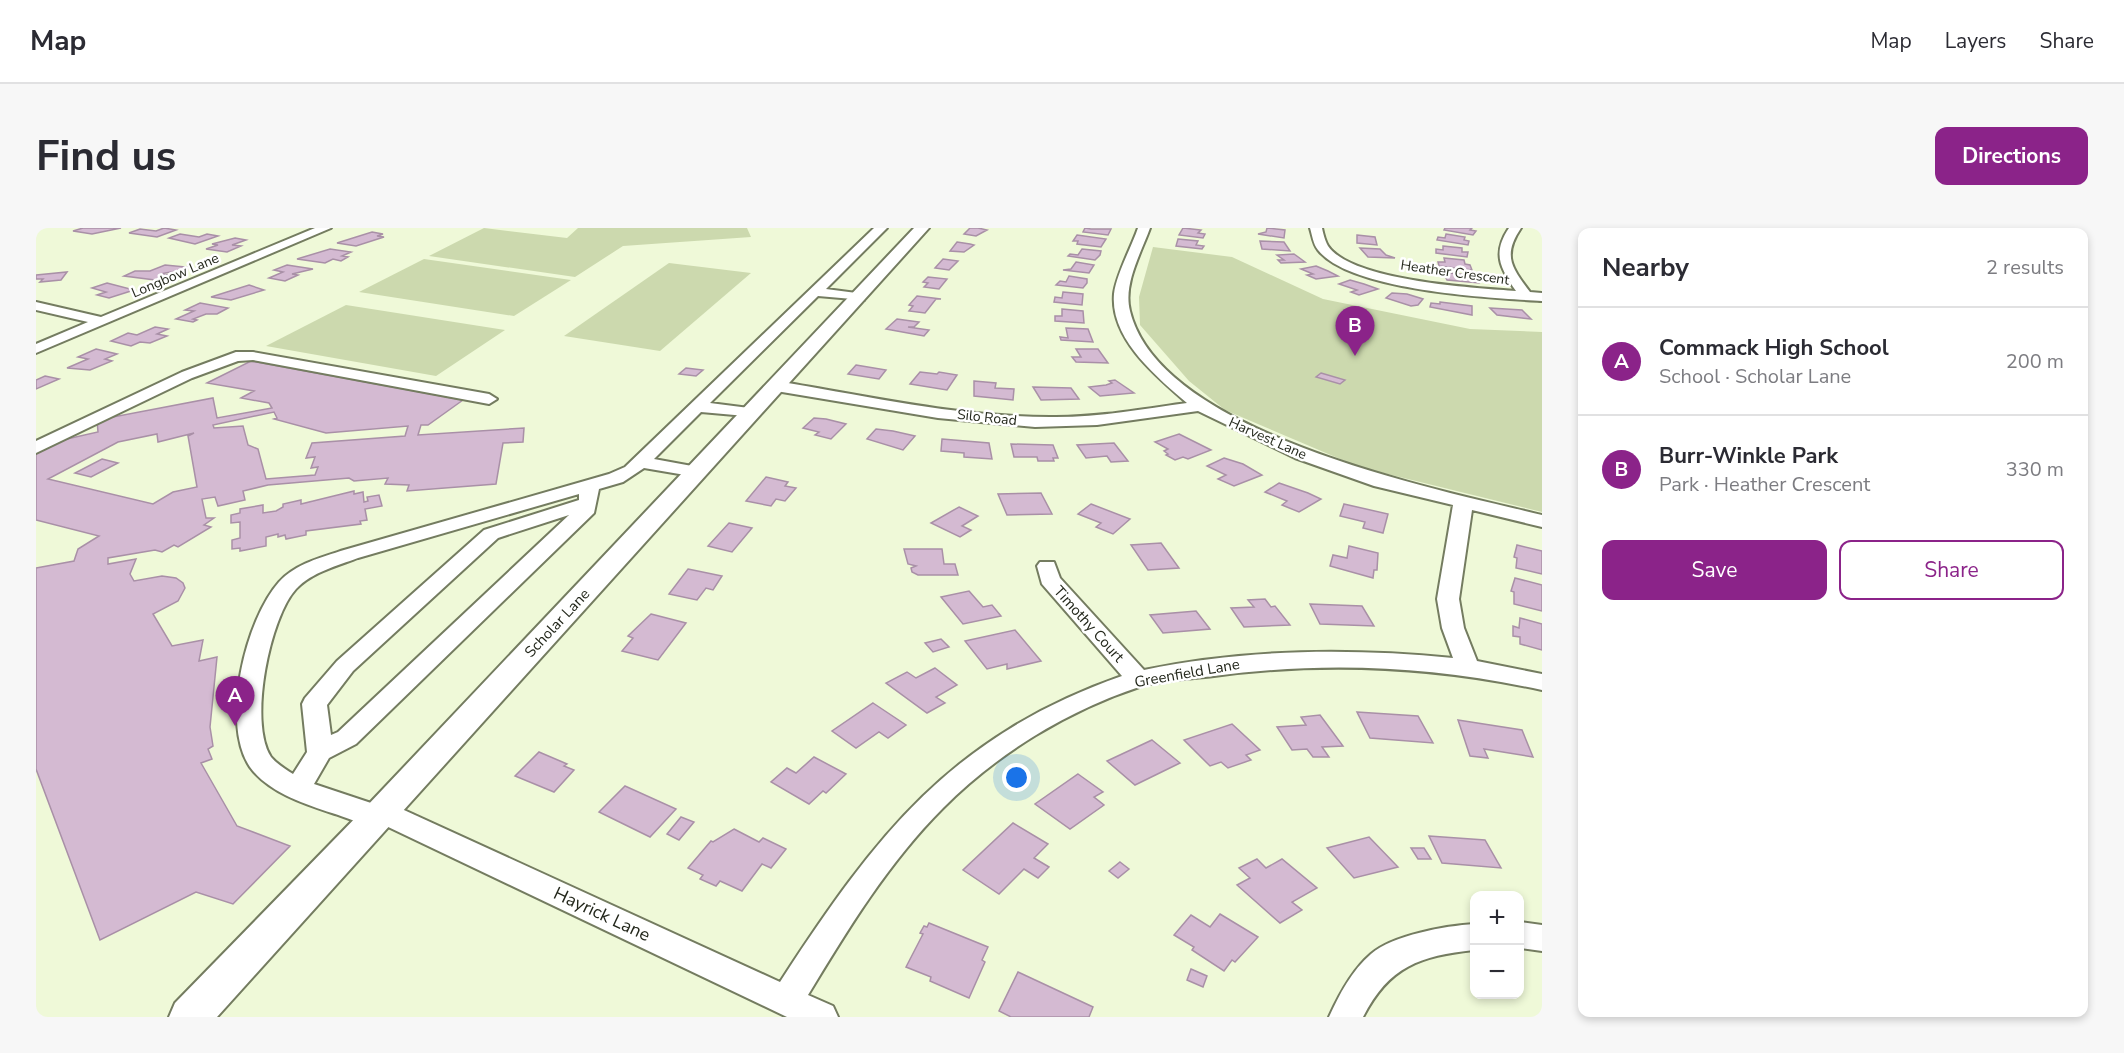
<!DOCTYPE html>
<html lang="en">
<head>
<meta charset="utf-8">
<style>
  :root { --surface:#fff; --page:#f7f7f7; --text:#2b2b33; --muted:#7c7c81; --line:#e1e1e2; --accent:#8b2389 }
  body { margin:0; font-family:"Nunito Sans",sans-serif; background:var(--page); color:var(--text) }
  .controls { position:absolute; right:18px; bottom:18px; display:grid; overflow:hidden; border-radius:12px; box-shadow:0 3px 9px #0003 }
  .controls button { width:54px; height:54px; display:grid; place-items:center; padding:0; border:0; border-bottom:2px solid var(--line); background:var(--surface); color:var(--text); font:30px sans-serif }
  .you { position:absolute; left:981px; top:550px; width:21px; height:21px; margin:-15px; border:4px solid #fff; border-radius:50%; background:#1a73e8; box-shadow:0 0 0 9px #1a73e833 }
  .badge { display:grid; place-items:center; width:39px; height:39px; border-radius:50%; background:var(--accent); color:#fff; font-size:20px; font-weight:700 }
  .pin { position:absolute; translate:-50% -50px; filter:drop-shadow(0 2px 3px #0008) }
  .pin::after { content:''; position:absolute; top:32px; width:21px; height:18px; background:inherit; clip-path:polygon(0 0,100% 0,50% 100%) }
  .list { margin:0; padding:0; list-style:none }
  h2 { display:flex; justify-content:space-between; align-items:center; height:78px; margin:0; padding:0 24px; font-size:26px }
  h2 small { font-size:20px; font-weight:400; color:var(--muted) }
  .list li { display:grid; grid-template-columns:39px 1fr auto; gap:18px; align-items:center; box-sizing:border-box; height:108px; padding:0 24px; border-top:2px solid var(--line) }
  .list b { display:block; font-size:22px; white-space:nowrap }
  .list p { margin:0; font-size:20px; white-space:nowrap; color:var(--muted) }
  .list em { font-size:20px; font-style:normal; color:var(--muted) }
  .actions { display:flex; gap:12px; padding:18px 24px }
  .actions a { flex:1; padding:14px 0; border:2px solid var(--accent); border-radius:12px; text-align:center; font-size:21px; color:var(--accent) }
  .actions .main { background:var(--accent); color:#fff }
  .map { position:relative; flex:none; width:1506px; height:789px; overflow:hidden; border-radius:12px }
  header { display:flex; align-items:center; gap:36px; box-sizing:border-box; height:84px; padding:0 30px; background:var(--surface); border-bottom:2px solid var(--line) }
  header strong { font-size:28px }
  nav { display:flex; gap:33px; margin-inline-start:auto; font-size:21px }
  .intro { display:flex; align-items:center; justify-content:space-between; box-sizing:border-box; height:144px; padding:0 36px }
  h1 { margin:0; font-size:42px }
  .button { padding:15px 27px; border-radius:12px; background:var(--accent); color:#fff; font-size:21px; font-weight:700 }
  main { display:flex; gap:36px; padding:0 36px }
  aside { flex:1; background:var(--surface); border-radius:12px; box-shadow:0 3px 9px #0003 }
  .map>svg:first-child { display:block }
  .green { fill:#ccd9ae }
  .building { fill:#d4bad2; stroke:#a990a7; stroke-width:1.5; fill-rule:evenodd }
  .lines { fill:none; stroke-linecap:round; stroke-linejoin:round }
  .minor-casing { stroke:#747c60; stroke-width:4 }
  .tertiary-casing { stroke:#747c60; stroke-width:4 }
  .minor { fill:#fff; fill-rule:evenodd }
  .tertiary { fill:#fff; fill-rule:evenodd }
  .labels { text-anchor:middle; stroke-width:5; stroke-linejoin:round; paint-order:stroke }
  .far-street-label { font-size:14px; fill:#23271b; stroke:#fff }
  .street-label { font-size:15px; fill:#23271b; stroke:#fff }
  .near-street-label { font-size:18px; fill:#23271b; stroke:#fff }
</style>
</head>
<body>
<header>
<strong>Map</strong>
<nav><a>Map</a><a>Layers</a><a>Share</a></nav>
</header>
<div class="intro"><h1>Find us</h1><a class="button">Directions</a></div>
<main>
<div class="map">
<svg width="1506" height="789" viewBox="0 0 1506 789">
  <rect width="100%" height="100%" fill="#eff9d8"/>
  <g class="green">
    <path d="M448,0L531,10L542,0H711L715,9L587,18L539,49L393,28Z"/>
    <path d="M1117,19L1196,29L1287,71L1434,101L1506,104V284L1323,239L1189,182L1153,153L1104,97L1103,69Z"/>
    <path d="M388,31L535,52L478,88L323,64Z"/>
    <path d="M633,35L715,45L624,123L528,108Z"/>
    <path d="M310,77L469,102L400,148L230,118Z"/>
  </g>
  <g class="building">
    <path d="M47,0H85L56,6L37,3Z"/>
    <path d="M128,0L140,2L121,9L93,5L104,1L120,3Z"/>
    <path d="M934,0H942L951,2L940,8L928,6Z"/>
    <path d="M1049,0L1055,1H1075L1072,7L1047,4Z"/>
    <path d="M1147,0L1165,2L1162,5L1169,6L1167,10L1143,7Z"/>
    <path d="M1231,0L1249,2L1248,10L1222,6L1230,4Z"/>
    <path d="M1409,0H1436L1434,2L1440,3L1437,7L1408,2Z"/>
    <path d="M336,4L347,6L341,8L348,9L320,18L301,15Z"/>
    <path d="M144,6L163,9L171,6L182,8L159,16L133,10Z"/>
    <path d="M1410,6L1429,9L1428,12L1433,13L1432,17L1401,12L1402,9L1409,10Z"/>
    <path d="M1041,7L1070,11L1065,19L1041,16L1042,13H1037Z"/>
    <path d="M1321,7L1339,9L1341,17L1321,15Z"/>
    <path d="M199,10L210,12L196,17L205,18L191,24L170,21L182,17L176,16Z"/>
    <path d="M1142,11L1162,13L1160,17L1168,18L1166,21L1140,18Z"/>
    <path d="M1224,13L1248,14L1254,23L1226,21Z"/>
    <path d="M921,14L934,16L938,17L928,24L914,23Z"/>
    <path d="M1407,18L1426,20V24H1432L1431,29L1400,25V21L1407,22Z"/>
    <path d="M1324,20L1344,21L1350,27L1359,30L1332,29Z"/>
    <path d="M294,21L315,24L306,28L312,29L305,33L297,31L289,35L261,31Z"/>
    <path d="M1046,21L1065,23L1064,27L1059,32L1032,28L1034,26L1042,27Z"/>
    <path d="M1258,26L1269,34L1245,35L1242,32H1248L1241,27Z"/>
    <path d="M1408,30L1428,32L1429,36L1434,37L1436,42L1403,38L1402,34H1409Z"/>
    <path d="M907,31L922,33L913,42L899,40Z"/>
    <path d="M1040,34L1058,37L1053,45L1027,42L1035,41Z"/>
    <path d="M129,37L150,39L146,42L124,46L133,47L119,52L88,48L99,43H114Z"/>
    <path d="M251,37L277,41L256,46L262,47L249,53L233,50L247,44L238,42Z"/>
    <path d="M1280,38L1292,43L1302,48L1280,51L1271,47L1277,46L1265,41Z"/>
    <path d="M31,44L25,52L4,54L7,51H0V47Z"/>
    <path d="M1418,45L1440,49L1443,55L1411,52L1408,46Z"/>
    <path d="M1033,48L1051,51V55L1047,60L1020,57L1024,53L1030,54Z"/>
    <path d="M892,49L911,51L903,61L888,59L892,55L887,54Z"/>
    <path d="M1314,52L1328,56L1342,61L1323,67L1315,64L1321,62L1303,56Z"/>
    <path d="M71,55L98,62L73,70L61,67L70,64L56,60Z"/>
    <path d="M213,57L228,62L195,72L175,69Z"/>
    <path d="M1027,64L1047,66L1046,77L1018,74L1019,69L1026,70Z"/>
    <path d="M1356,65L1371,66L1387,71L1382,77L1375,78L1350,70Z"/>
    <path d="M881,68L905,71H900L889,85L873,83L877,78L873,77Z"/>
    <path d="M1404,74L1436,78V87L1394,79L1395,75L1404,76Z"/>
    <path d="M164,75L192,80L181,86H170L157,91L161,92L157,94L140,91L158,83L149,82Z"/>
    <path d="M1454,80L1486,82L1495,91L1461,87Z"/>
    <path d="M1026,81L1047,83L1048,95L1019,93V88H1026Z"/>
    <path d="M861,91L883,94L878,99H872L893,102L888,108L850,101Z"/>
    <path d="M119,99L132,101L121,106L131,108L114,115L104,114L95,118L75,113L92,105L101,107Z"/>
    <path d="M1030,100L1052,101L1057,114L1025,112L1024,109L1032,110Z"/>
    <path d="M60,121L81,126L69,131L76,133L54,142L31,140L52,131L42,129Z"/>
    <path d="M1040,121H1062L1072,135L1040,134L1036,129H1045Z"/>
    <path d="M215,133L427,172L392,197H385L382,207L488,200L487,214L467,215L460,256L371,263L373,257L349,256L352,250L318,253L313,250L232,257L207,263L209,272L182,278L179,269L166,271L170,290H178L168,297L175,299L142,319L138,317L126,324L119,322L72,330V336L100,331L94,346L98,353L126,348L140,350L147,355L149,360L142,373L117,386L136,418L167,412L163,433L181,429L174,499L177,518L172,521L176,531L165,535L201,598L254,618L197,676L160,664L64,712L0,541V340L38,333L42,321L63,308L0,292V223L22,213L62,204L61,192L177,170L181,190L236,180L233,175L205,170L218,163L171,155ZM238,184L241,190L238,191L290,205L372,198L369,208L276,215L270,230L279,229L275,240L282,239L279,247L230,251L222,221L212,217L207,198L178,200L177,197ZM158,205L152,208L161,259L137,264L117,276L12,251L82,214L121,206L122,214Z"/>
    <path d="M820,137L850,142L843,151L812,146Z"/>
    <path d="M650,140L667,142L660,148L643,146Z"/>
    <path d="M884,144L901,146L903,144L921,147L911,162L874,156Z"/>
    <path d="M1285,145L1309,152L1304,156L1280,149Z"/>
    <path d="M9,148L23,151L0,161V152Z"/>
    <path d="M1079,152L1098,165L1064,168L1053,159L1070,157L1076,155L1073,153Z"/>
    <path d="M938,153L960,155L959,160L978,161L977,172L938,168Z"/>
    <path d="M997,159L1035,160L1043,171L1005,172Z"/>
    <path d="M778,190L790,191L810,196L795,211L779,207L783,204L767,200Z"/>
    <path d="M840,201L857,203L879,208L867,222L831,211Z"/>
    <path d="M1143,206L1175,222L1152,231L1147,229L1139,232L1130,227L1132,226L1128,223L1132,221L1119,214Z"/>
    <path d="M906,211L953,215L956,231L928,229V225L905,223Z"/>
    <path d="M1078,215L1092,233L1075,234L1071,228L1050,230L1041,217Z"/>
    <path d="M975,216L1017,217L1022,230H1017L1018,233H1002L1001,229H978Z"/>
    <path d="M1188,230L1207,236L1226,247L1198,258L1182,251L1190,247L1171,238Z"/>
    <path d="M66,231L82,235L55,249L39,245Z"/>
    <path d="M730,249L752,254L749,258L760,260L749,273L740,271L735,278L710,273Z"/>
    <path d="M1243,255L1272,265L1285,271L1263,284L1246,277L1251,273L1229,264Z"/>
    <path d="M318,263V266L327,264L328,274L332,273L331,269L343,267L346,278L329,281L331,292L324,293L325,296L270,303V307L250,311L249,307L242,309V306L230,309V318L204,323V320L196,321V312L204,310V294L195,295V287L204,285V281L227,277V285L240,283L247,279V276L265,272V276Z"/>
    <path d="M1005,265L1016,286L971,287L962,266Z"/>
    <path d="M1055,276L1094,291L1077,306L1060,299L1065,295L1042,286Z"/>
    <path d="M1308,276L1352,286L1347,305L1327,300L1329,294L1304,288Z"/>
    <path d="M923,279L942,288L926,298L935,302L924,309L895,295Z"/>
    <path d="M693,295L716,300L696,324L672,318Z"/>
    <path d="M1125,315L1143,340L1112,342L1095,317Z"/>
    <path d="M1481,317L1506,323V346L1480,340L1481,330L1478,329Z"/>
    <path d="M1313,318L1342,325L1341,342H1338L1337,350L1294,338L1297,327L1311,330Z"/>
    <path d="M868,321H906L908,336H919L922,347H882L876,344L875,340L880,338L872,336Z"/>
    <path d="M652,341L686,348L677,362L670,360L661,372L633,366Z"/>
    <path d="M1479,350L1506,357V383L1478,376V364L1475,363Z"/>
    <path d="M933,363L947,379L956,377L965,388L927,396L905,369Z"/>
    <path d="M1229,371L1235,379L1239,378L1254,397L1208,399L1195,380L1218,379L1212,372Z"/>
    <path d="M1274,376L1326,378L1338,398L1284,396Z"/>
    <path d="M1160,383L1174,401L1127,405L1114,387Z"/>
    <path d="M615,386L650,395L622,432L586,423L597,410L592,408Z"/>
    <path d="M1484,390L1506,396V422L1484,416V409L1477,408V398L1483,400Z"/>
    <path d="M979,402L1005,433L971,441V436L951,441L929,413Z"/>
    <path d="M905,411L913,419L897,424L889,415Z"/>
    <path d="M899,440L921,457L900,469L909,475L891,485L850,455L871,444L880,450Z"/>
    <path d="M837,475L870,497L852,510L843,504L820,520L796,503Z"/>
    <path d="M1321,484L1382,488L1397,515L1334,510Z"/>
    <path d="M1284,487L1307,518L1286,519L1293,529H1277L1271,521L1256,522L1241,499L1270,497L1265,489Z"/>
    <path d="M1422,492L1486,502L1497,529L1448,521L1452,530L1434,528Z"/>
    <path d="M1196,496L1224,522L1210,527L1215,532L1192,540L1185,534L1174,538L1148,512Z"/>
    <path d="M1116,512L1144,535L1099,557L1071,533Z"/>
    <path d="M503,524L531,536L528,538L538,542L518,564L479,548Z"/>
    <path d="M778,529L810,546L790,565L787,563L773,576L735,554L751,540L760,545Z"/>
    <path d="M1042,546L1067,564L1058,569L1068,577L1034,601L999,576Z"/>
    <path d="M589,558L640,581L614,609L563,584Z"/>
    <path d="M645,589L658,594L643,612L631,606Z"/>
    <path d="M977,595L1012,616L998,630L1013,639L1002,650L988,641L963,666L927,642Z"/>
    <path d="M698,601L723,614L727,610L750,621L735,640L726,636L706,663L684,653L680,658L664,651L667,647L652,640L675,613L677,614Z"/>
    <path d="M1393,608L1449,612L1465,640L1406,635Z"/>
    <path d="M1333,609L1362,639L1318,650L1291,620Z"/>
    <path d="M1375,620H1388L1395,631H1382Z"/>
    <path d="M1221,631L1230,640L1246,631L1281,660L1256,674L1266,682L1244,695L1201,657L1214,650L1203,640Z"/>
    <path d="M1084,634L1093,641L1082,650L1073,643Z"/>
    <path d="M1184,686L1222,709L1199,734L1196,732L1188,743L1156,722L1158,719L1138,707L1155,687L1174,699Z"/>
    <path d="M893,695L952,719L946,732L949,734L933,770L894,753L895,749L870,739L887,706L884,705L888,698L891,699Z"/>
    <path d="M1155,741L1171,748L1167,759L1151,752Z"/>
    <path d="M982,744L1057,779L1053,789H975L963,783Z"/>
  </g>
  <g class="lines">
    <defs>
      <g id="minor">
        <path d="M279,0H295L0,125V116L52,94L0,82V74L65,89Z"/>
        <path d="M838,0H851L790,61L828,66V72L782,68L674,175L721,181L723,185L721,189L665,184L618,231L667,240L670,244L667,248L661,249L608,240L587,254L563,261L558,285L320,516L293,530L278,556L338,576L347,574L357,577L744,754C839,608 915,508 1086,448L1006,356L1001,338L1004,334H1018L1024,350L1108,442C1208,421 1315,420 1417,430L1406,400L1401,371L1417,277L1338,258L1259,230L1162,183L1061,197L999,199L902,190L740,163L732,158L740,153C832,168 926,190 1020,189C1064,189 1107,181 1151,175C1121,149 1074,111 1078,66C1080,47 1096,18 1102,0H1114C1105,25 1087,56 1094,83C1124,206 1399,261 1506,287V299L1436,282L1423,371L1428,400L1441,433L1506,446V462C1396,438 1290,433 1178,448C1154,451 1129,451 1106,458C1032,482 962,525 907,580C852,635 812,701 772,767L797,778L802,789H751L348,597C334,601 310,589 296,585C268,576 232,564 214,539C184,495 210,391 243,354C259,336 286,329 308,322L573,246L589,239ZM543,266V272L448,302L301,433L269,470L266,476L271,524L257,546C249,541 241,536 235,529C212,495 234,389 260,361C276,344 301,338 322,330ZM533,287L302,504L295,507L291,477L317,443L462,310Z"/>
        <path d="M1274,0H1286C1287,5 1289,13 1292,18C1316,53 1439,60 1480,63C1464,40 1456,25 1473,0H1485C1466,28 1476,40 1494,64L1506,65V73C1455,70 1314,63 1282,22C1277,16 1276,6 1274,0Z"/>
        <path d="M200,124H217L453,166L461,171L453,176L217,132L202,133L156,150L0,225V213L146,144Z"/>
        <path d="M1484,694L1506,697V723L1484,720Z"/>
        <path d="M1438,696V722C1384,728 1353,738 1327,789H1293C1303,767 1316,742 1335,726C1357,707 1409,698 1438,696Z"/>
      </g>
      <path id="tertiary" d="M878,0H893L181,789H133L139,775L330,579Z"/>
    </defs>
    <use href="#minor" class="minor-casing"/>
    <use href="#tertiary" class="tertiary-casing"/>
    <use href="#minor" class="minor"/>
    <use href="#tertiary" class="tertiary"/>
  </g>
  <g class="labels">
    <g class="far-street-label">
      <text transform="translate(1419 44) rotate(8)" y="5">Heather Crescent</text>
      <text transform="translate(139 47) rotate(-23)" y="5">Longbow Lane</text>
      <text transform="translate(951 189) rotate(6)" y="5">Silo Road</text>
      <text transform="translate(1232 210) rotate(24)" y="5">Harvest Lane</text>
    </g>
    <g class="street-label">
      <text transform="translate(521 395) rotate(-47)" y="5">Scholar Lane</text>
      <text transform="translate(1053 396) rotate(48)" y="5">Timothy Court</text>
      <text transform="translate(1151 445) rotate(-10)" y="5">Greenfield Lane</text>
    </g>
    <g class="near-street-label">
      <text transform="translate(566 686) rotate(25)" y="6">Hayrick Lane</text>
    </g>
  </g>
</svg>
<div class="controls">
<button>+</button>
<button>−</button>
</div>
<div class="you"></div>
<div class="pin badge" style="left:199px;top:498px">A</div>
<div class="pin badge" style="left:1319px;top:128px">B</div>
</div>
<aside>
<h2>Nearby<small>2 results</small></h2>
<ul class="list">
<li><span class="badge">A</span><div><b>Commack High School</b><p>School · Scholar Lane</p></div><em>200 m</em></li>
<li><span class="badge">B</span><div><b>Burr-Winkle Park</b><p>Park · Heather Crescent</p></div><em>330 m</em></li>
</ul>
<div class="actions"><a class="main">Save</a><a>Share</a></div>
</aside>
</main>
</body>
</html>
